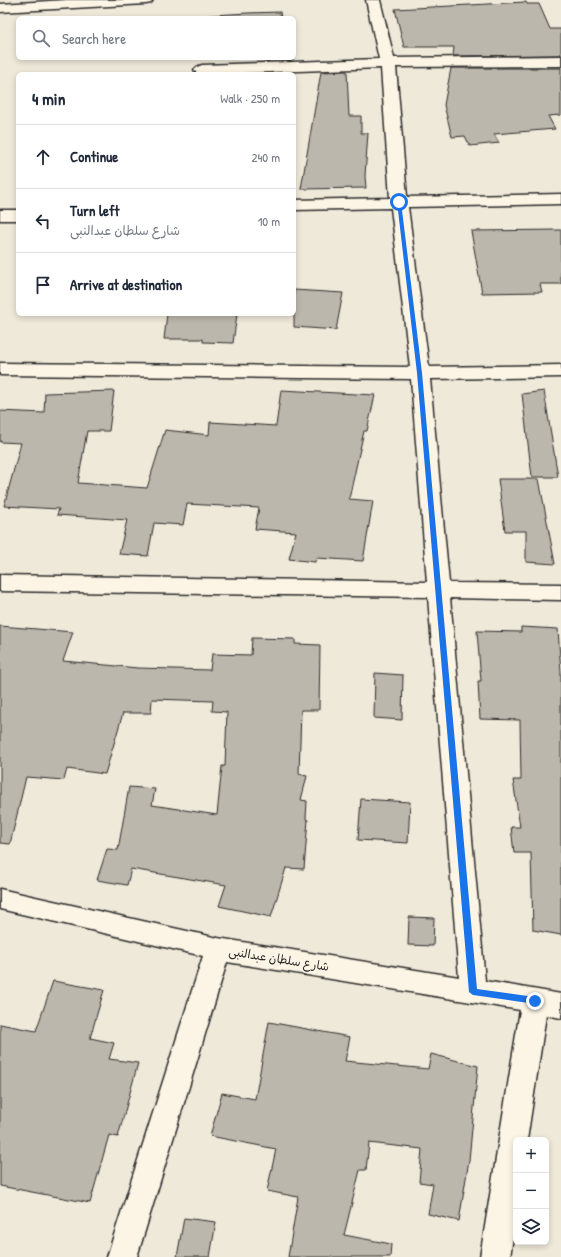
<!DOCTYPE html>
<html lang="en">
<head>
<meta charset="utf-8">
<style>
  :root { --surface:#fff; --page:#f6f6f7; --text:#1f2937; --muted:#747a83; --line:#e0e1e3 }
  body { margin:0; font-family:"Patrick Hand","Playpen Sans Arabic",sans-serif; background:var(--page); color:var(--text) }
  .controls { position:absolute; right:12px; bottom:12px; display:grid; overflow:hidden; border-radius:6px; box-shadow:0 2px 6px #0003 }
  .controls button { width:36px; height:36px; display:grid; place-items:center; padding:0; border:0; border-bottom:1px solid var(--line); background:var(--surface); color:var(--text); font:20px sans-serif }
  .stop { position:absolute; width:12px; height:12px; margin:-9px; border:3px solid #1a73e8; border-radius:50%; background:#fff }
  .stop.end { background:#1a73e8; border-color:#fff; box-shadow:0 1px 4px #0008 }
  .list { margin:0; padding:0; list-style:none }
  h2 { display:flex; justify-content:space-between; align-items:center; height:52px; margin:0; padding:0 16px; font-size:17px }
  h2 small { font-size:13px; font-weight:400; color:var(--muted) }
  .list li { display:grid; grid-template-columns:26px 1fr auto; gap:12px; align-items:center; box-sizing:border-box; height:64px; padding:0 16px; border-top:1px solid var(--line) }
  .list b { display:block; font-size:15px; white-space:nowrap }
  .list p { margin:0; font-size:13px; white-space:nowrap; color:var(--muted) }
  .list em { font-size:13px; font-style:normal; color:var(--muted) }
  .icon { flex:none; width:22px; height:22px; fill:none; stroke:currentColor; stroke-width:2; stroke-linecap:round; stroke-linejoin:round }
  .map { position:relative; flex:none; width:561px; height:1257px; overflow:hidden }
  .search { position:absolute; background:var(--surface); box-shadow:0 2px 6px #0003; left:16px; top:16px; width:280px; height:44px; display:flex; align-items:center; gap:10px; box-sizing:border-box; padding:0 14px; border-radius:6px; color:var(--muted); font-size:15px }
  .panel { position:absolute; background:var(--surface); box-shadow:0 2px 6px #0003; left:16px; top:72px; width:280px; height:244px; border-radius:6px }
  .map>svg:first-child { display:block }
  .building { fill:#bcb7ac; stroke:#2b2b2b }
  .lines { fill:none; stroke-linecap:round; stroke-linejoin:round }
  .minor-casing { stroke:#2b2b2b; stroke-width:3 }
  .minor { fill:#fcf5e5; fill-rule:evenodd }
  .route { fill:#1a73e8 }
  .labels { text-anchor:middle; stroke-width:3; stroke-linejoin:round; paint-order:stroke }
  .street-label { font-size:12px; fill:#2b2b2b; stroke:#fcf5e5 }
</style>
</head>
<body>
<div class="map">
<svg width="561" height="1257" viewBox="0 0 561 1257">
  <rect width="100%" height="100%" fill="#efe9da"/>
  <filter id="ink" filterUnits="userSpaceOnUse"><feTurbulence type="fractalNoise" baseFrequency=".025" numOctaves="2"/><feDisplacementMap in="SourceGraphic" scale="8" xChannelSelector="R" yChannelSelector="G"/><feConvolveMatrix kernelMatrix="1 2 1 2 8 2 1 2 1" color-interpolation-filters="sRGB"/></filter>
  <g filter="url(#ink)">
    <g class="building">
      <path d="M526,2L527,4H539L550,29H561V55L453,56L454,47H404L395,9Z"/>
      <path d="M280,12L281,18H163L248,13Z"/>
      <path d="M451,68H561V115L548,116L555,129L494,134L499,143L470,146L465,136L452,137L444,105Z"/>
      <path d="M347,71L349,116H361V133H368L365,176L366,188L301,189L321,72Z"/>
      <path d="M561,230V284H540L542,292L482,293L471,231Z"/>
      <path d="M294,290L343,293L336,330L294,327Z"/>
      <path d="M167,314H237L233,343L203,342V339H164Z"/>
      <path d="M281,390L375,395L367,431H364L349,499L373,501L363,561L316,558L315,562L289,559L296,532L255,529L259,508L187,504L183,525L154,523L148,556L119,554L127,520L57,515L59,509L4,506L21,443L0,442V411L44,413L45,393L114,391L109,431H87L78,483L147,488L165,430L209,435L210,422L276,426Z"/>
      <path d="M544,391L558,477H532L522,394Z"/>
      <path d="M498,479H539L555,564L526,562V531H505Z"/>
      <path d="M0,626L73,632L63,661L138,668L210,670L212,654L251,655L252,638L295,639V644L320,645L319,710H301L299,774L307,776L301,800L307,801L306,819L308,820L304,869L286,868L271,917L219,906L226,885L131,869L127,885L97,880L107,849L118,850L129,787L155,789L152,805L217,815L222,766H225L227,712L212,711L213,701L152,699L151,713H123L105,774L67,769L64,780L26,777L10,844L0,843Z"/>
      <path d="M521,627L558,629L561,672V935L533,930L531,853H514L511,827H520L513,780H521L520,720L480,719L478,681H481L477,631L521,632Z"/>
      <path d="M375,673L403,675L402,720L374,718Z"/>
      <path d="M361,799L410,802L408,843L358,840Z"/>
      <path d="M409,917L434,918L433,946L408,945Z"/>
      <path d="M53,981L104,990L90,1038L114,1043L109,1059L138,1063L118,1137L109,1135L90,1203L0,1186V1024L36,1031Z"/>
      <path d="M269,1022L350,1037L345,1061L428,1069L431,1054L478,1066L469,1160L459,1221L428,1214L433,1184L419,1182L422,1149L369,1143L366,1170H360L344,1235L391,1244L390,1257H288L298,1197L267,1191L276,1149L210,1136L222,1093L255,1099Z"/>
      <path d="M184,1218L216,1222L210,1257H177Z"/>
    </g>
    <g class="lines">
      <defs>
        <g id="minor">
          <path d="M67,0H153L151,3L146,4L0,12V4Z"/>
          <path d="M366,0H380L394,58L561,56V66L396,67L407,197L561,194V204L408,207L429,367L561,365V377L430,379L449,583L561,584V600L450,598L485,981L561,994V1018L546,1015L527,1140H516V1216L510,1257H480L520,1010L227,962L137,1257H107L203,956L0,909V889L218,938L459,977L428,597L0,591V575L427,582L411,379L0,375V363L410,367L391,208L294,210V200L390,198L381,68L216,74L197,73L194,70L197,67L202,65L379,59Z"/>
          <rect x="0" y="210" width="18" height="10"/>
        </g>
      </defs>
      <use href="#minor" class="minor-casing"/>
      <use href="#minor" class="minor"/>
    </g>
  </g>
  <path class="route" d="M399,200L401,202L422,373L477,989L535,997L539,1001L535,1004L473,995L469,992L417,373L397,202Z"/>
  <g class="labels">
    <g class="street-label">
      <text transform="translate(279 959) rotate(9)" y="4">شارع سلطان عبدالنبى</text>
    </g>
  </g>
</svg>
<div class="controls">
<button>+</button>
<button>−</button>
<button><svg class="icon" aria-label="layers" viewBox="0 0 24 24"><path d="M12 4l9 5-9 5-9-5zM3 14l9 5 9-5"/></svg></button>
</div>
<div class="stop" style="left:399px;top:202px"></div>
<div class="stop end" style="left:535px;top:1001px"></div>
<div class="search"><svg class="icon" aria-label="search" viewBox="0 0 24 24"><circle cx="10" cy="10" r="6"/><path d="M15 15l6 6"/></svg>Search here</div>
<section class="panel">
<h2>4 min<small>Walk · 250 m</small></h2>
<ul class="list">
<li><svg class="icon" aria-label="ahead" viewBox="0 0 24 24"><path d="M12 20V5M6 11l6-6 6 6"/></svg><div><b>Continue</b></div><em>240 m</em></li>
<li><svg class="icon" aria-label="left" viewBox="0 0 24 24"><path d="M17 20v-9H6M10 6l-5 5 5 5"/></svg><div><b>Turn left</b><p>شارع سلطان عبدالنبى</p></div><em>10 m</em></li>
<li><svg class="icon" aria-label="arrive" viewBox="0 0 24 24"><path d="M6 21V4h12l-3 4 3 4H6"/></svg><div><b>Arrive at destination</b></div></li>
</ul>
</section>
</div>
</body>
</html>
